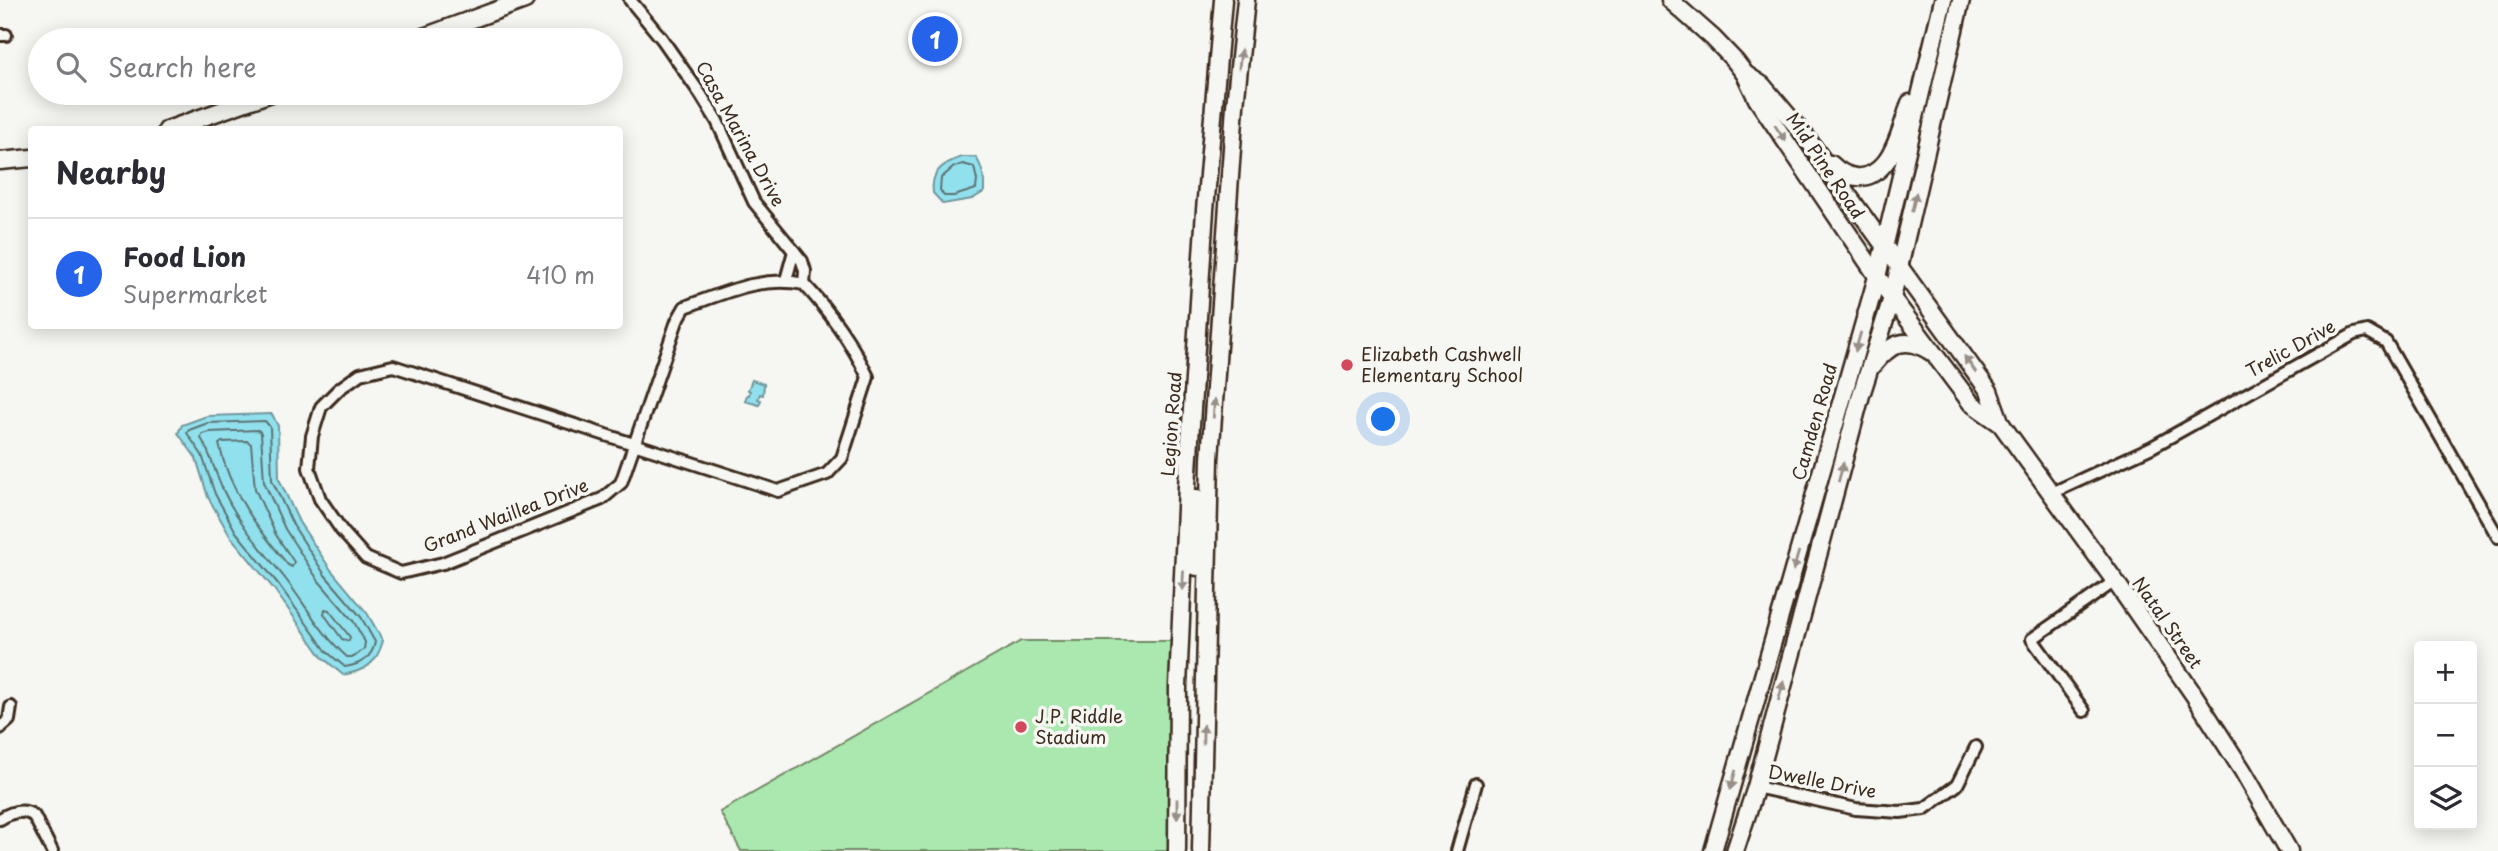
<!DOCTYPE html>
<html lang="en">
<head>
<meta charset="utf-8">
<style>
  :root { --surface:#fff; --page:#f2f2f3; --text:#2b2b33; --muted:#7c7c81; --line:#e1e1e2; --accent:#2563eb }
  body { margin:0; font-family:"Playpen Sans",sans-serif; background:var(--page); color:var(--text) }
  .controls { position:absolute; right:21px; bottom:21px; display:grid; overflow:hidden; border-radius:7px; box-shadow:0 4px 18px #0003 }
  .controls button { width:63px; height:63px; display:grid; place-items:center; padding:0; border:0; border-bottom:2px solid var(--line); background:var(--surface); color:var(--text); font:35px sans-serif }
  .you { position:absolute; left:1384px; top:420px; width:24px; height:24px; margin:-18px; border:5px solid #fff; border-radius:50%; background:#1a73e8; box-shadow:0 0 0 10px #1a73e833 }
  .badge { display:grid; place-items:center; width:46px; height:46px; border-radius:50%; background:var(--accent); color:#fff; font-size:23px; font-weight:700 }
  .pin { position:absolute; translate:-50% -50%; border:4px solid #fff; box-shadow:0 2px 7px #0006 }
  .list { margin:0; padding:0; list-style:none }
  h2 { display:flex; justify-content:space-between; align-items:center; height:91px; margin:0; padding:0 28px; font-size:30px }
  h2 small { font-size:23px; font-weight:400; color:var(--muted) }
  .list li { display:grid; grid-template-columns:46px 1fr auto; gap:21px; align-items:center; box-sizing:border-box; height:112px; padding:0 28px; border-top:2px solid var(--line) }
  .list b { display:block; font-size:26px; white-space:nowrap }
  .list p { margin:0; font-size:23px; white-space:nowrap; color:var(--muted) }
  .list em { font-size:23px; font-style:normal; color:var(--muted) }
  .icon { flex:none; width:38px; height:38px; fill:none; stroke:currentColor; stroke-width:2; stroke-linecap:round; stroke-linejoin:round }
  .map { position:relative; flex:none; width:2498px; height:851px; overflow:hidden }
  .search { position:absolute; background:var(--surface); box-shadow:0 4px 18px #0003; left:28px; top:28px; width:595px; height:77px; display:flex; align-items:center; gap:18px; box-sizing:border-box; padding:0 24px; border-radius:38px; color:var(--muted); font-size:26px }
  .panel { position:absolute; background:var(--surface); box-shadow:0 4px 18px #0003; left:28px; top:126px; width:595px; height:203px; border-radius:7px }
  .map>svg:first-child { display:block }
  .green { fill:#aae8af; stroke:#728966; stroke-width:2 }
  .water { fill:#91e0ee; stroke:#6f979b; stroke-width:2 }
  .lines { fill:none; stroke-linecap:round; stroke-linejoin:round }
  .shore { stroke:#5d7371; stroke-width:2 }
  .street-casing { stroke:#3b2a1e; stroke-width:16 }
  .secondary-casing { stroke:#3b2a1e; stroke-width:21 }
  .street { stroke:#f6f6f2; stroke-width:10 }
  .secondary { stroke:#f6f6f2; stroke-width:16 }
  .oneway { fill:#989088 }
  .poi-dot { fill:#d1495b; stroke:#f6f6f2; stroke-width:2.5 }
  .labels { text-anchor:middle; stroke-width:7; stroke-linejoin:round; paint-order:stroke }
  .street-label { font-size:18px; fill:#3b2a1e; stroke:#f6f6f2 }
  .poi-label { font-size:18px; fill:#3b2a1e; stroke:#f6f6f2; text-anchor:start }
</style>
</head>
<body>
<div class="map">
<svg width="2498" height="851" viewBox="0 0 2498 851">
  <rect width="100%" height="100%" fill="#f6f6f2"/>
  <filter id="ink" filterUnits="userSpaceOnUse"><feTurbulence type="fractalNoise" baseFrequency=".0143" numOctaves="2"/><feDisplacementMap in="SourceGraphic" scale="14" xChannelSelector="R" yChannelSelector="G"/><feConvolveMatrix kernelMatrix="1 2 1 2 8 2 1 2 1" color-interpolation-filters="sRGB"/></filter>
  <g filter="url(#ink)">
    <path class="green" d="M1021,641H1173L1172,851H741L720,812Z"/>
    <g class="water">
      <path d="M962,157H976C983,168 985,179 984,192L972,199L943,204L933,193C930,171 944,163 962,157Z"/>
      <path d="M752,380L764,384L763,395L760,394L758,399L761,400L759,405L745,401L747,395H749L750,391L748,390Z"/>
      <path d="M272,414L278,426L279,479L299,522L331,570L367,613L383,641C376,665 366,670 343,675L322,657L274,589L230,536L208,497L196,458L178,433L182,425L207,416Z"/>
    </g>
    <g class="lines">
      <g class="shore">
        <path d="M963,164L974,167L977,180L976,189L954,196H944L940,190L941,178L954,167Z"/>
        <path d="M265,421L270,427L272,480L293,525L325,575L361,617L375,642C372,658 360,665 345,667L327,652L279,585L236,532L215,494L202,455L187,433L189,430L208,423Z"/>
        <path d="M258,430L261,433L264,482L285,529L318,580L354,622L365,642L364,649L354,657H347C323,636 306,606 287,581C264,551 240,526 224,492C215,474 212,456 201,438L202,434L210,432Z"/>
        <path d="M247,441L251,444L255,489L276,535L294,562L292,567L288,565C257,527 230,493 219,444L222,442Z"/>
        <path d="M325,609L329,610L350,637L349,641L342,639L324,614Z"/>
      </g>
      <defs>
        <g id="street">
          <path d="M630,0L662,39L701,95L717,121L754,202L802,261L805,271L804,284"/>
          <path d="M0,35H6"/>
          <path d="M786,280L794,251"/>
          <path d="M804,284C830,312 852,343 868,377L842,458L827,474L778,491L757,484L393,366L360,374L339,389L321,407L312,436L309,468L320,499L342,531L366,558L401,573L443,563L602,499L621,483L677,321L685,307C724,293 762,275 804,284"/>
          <path d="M2052,493L2152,447L2354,334L2367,331L2386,342L2498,537"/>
          <path d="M2084,711L2032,639L2115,581"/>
          <path d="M0,728L9,720L11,707"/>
          <path d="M1756,787L1856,809L1900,812L1924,809L1957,785L1976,747"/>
          <path d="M0,819C11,812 23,808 34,816L52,851"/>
          <path d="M1457,851L1476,784"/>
        </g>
        <g id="secondary">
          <path d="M1670,0L1713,38L1735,61L1745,74L1757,99L1892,298L1971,403L2001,424L2115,581L2194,695L2243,771L2289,851"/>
          <path d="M415,40L525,0"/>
          <path d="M1745,74L1762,85L1806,137L1989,391L2001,424"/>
          <path d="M167,130L271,93"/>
          <path d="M0,161L32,158"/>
          <path d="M1831,164C1847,180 1868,183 1884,164C1896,151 1904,120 1910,103"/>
          <path d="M1873,365C1891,343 1906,335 1931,352"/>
          <path d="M1197,498V567"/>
          <path d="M1177,851L1178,686L1187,486L1205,210L1223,0"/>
          <path d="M1201,851L1210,459L1235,106L1246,0"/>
          <path d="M1713,851L1877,277L1943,0"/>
          <path d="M1735,851L1756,787L1861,395L1892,298L1961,0"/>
        </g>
      </defs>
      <use href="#street" class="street-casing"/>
      <use href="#secondary" class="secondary-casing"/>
      <use href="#street" class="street"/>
      <use href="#secondary" class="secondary"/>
    </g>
    <defs><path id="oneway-solid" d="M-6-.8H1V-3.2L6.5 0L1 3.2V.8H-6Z" transform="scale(1.75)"/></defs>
    <g class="oneway">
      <use href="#oneway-solid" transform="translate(1240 59) rotate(-84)"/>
      <use href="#oneway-solid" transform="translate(1780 133) rotate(56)"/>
      <use href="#oneway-solid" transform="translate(1914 202) rotate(-77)"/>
      <use href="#oneway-solid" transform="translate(1858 342) rotate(106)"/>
      <use href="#oneway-solid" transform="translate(1970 364) rotate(-126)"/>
      <use href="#oneway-solid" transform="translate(1214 408) rotate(-86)"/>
      <use href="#oneway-solid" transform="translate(1841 472) rotate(-75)"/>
      <use href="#oneway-solid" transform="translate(1796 561) rotate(106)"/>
      <use href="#oneway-solid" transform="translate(1183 581) rotate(93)"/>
      <use href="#oneway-solid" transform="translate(1781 691) rotate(-75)"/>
      <use href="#oneway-solid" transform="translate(1203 734) rotate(-89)"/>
      <use href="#oneway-solid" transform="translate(1733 780) rotate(106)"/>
      <use href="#oneway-solid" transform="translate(1177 809) rotate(90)"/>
    </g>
  </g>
  <g class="poi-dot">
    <circle cx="1347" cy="365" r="7"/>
    <circle cx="1021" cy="727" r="7"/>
  </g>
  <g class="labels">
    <g class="street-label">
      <text transform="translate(740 134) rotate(61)" y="6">Casa Marina Drive</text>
      <text transform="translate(1825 166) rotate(56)" y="6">Mid Pine Road</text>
      <text transform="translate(2291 349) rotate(-29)" y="6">Trelic Drive</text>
      <text transform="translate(1815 422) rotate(-74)" y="6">Camden Road</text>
      <text transform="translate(1172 424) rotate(-86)" y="6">Legion Road</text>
      <text transform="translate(506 516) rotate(-21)" y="6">Grand Waillea Drive</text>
      <text transform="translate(2167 623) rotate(55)" y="6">Natal Street</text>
      <text transform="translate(1822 782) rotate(11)" y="6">Dwelle Drive</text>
    </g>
    <g class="poi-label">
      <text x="1361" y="361">Elizabeth Cashwell<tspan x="1361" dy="21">Elementary School</tspan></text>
      <text x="1035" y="723">J.P. Riddle<tspan x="1035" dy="21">Stadium</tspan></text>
    </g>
  </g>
</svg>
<div class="controls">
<button>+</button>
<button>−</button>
<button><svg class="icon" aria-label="layers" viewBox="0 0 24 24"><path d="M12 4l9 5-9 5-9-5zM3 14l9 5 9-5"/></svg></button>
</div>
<div class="you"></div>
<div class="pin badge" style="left:935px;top:39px">1</div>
<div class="search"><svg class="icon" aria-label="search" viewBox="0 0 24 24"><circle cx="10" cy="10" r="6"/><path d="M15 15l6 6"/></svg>Search here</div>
<section class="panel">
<h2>Nearby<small></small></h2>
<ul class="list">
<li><span class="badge">1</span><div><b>Food Lion</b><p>Supermarket</p></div><em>410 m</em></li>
</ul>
</section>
</div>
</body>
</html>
